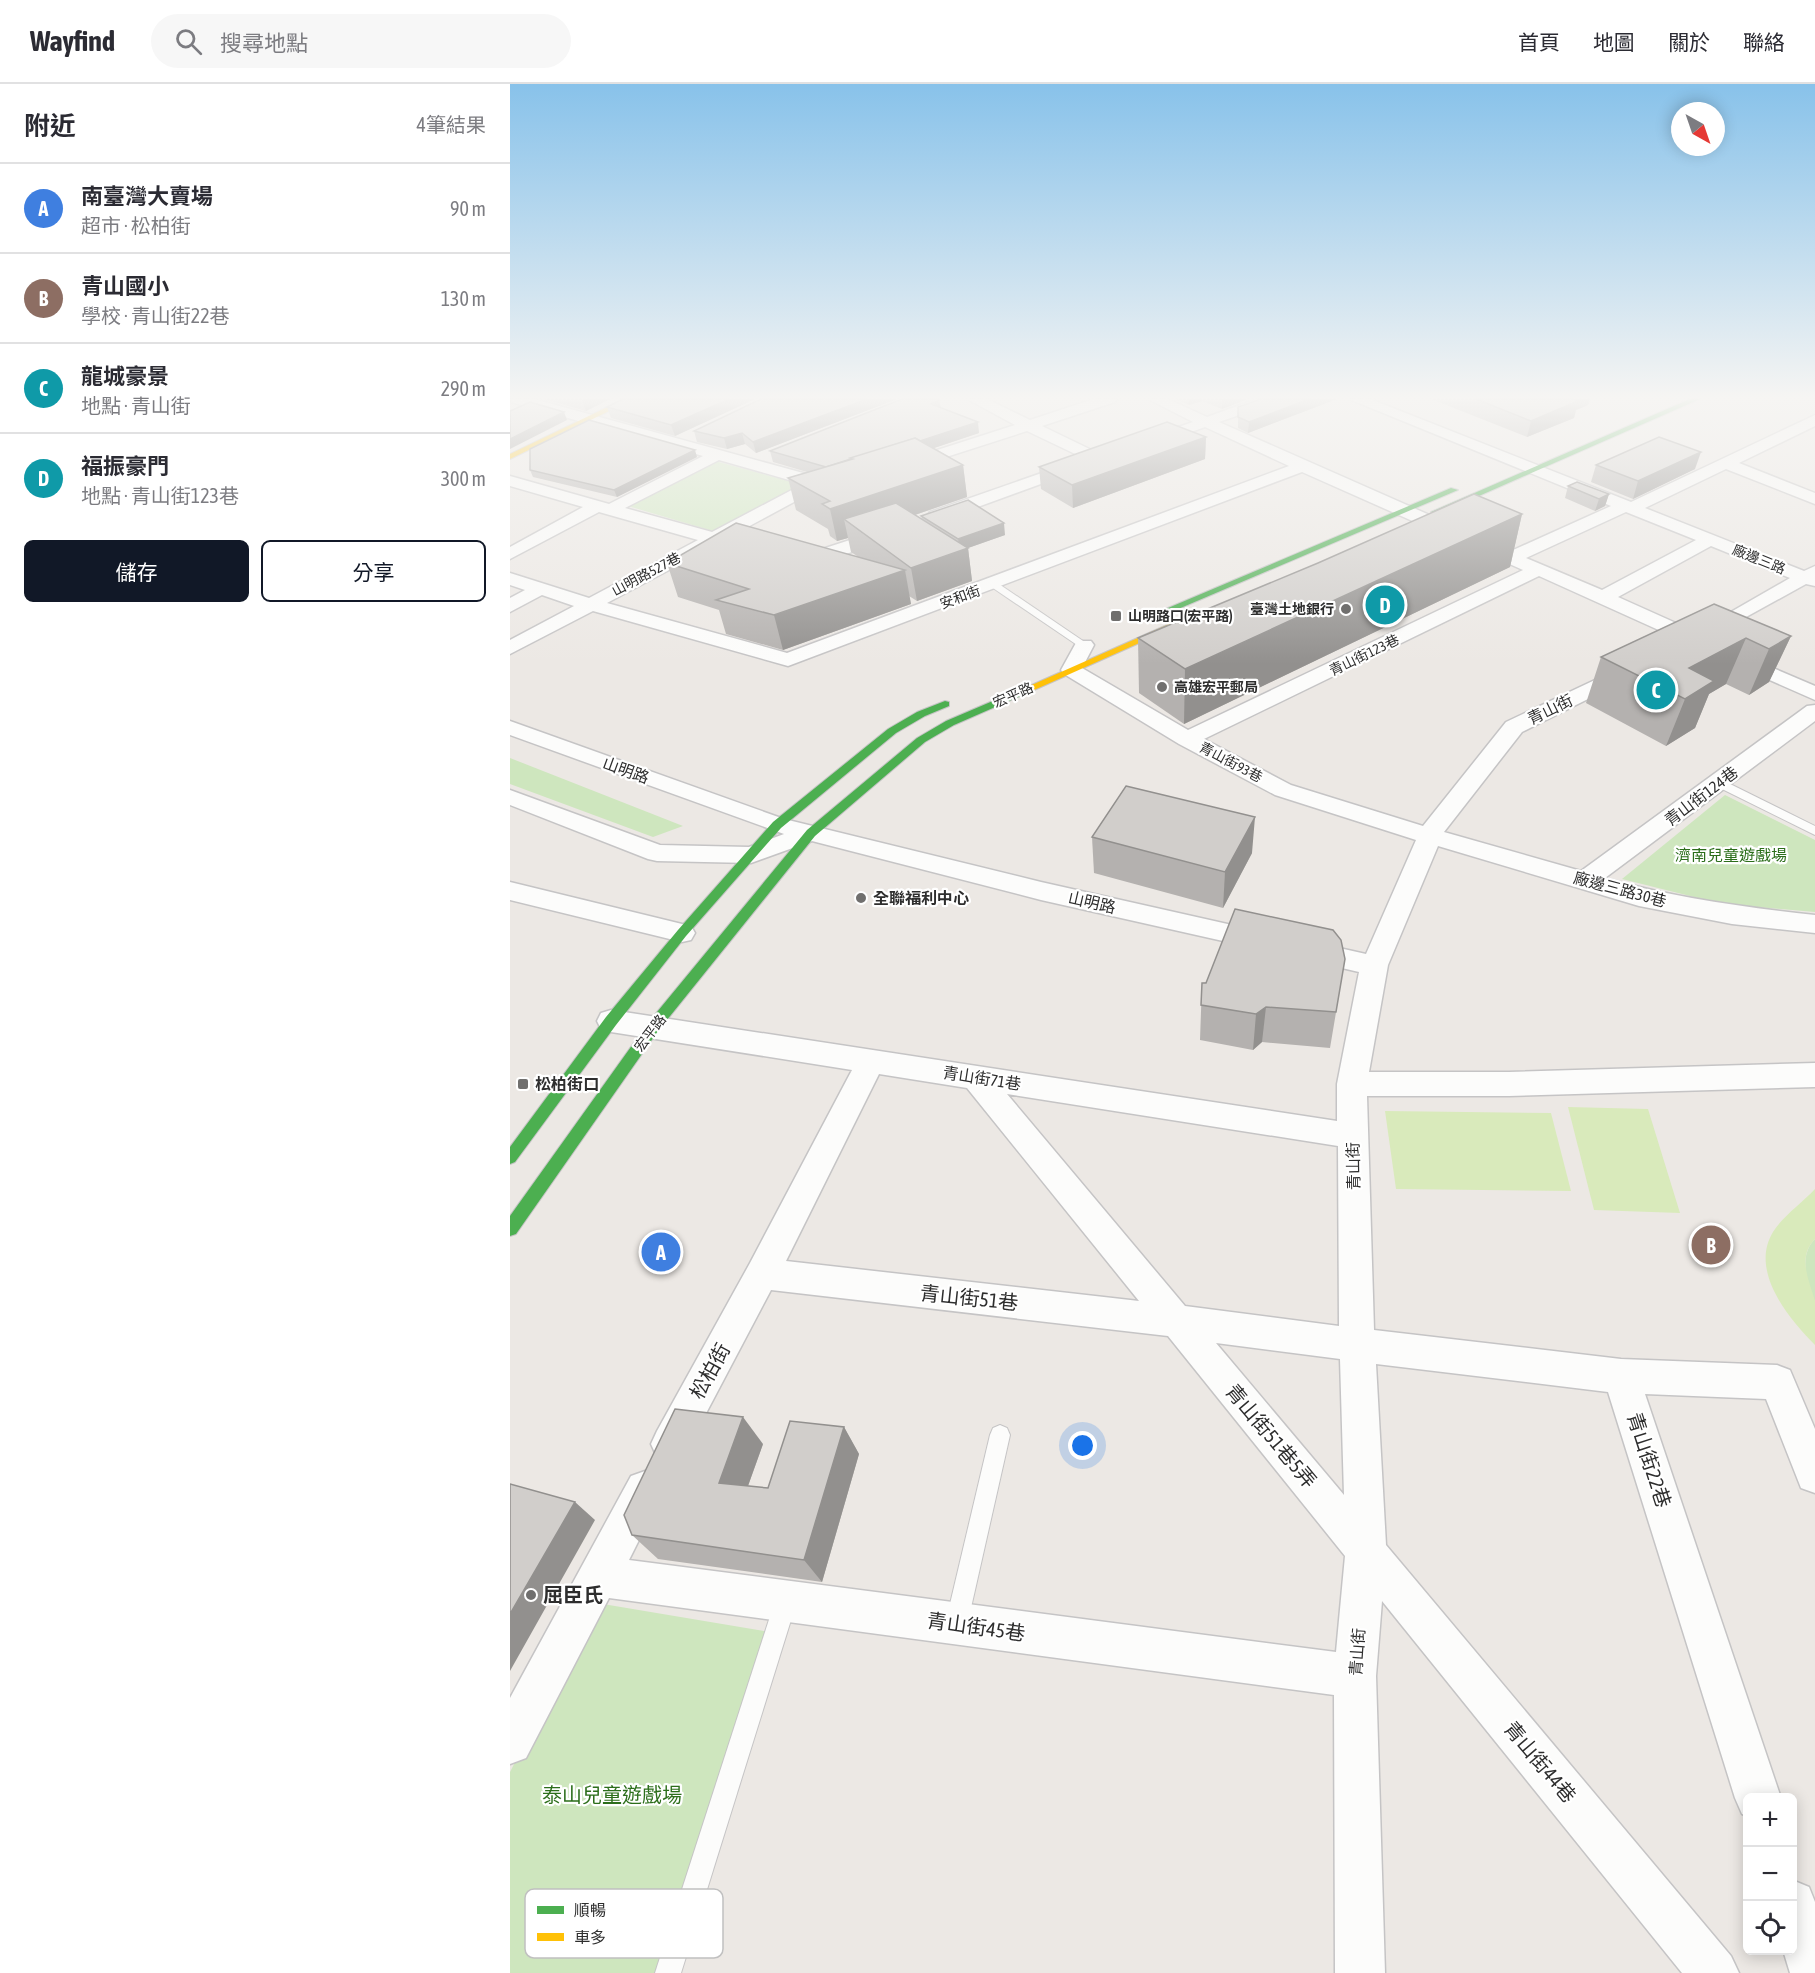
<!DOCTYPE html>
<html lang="zh-TW">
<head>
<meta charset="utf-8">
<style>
  :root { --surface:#fff; --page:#f7f7f7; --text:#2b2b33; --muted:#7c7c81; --line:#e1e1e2; --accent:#111827 }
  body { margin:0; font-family:"Asap Condensed","Noto Sans TC",sans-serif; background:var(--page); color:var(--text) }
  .controls { position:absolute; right:18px; bottom:18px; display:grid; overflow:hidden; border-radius:9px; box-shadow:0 3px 15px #0003 }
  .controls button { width:54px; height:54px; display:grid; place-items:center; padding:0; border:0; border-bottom:2px solid var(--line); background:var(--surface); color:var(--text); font:30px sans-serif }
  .compass { position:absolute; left:1161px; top:18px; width:54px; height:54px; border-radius:50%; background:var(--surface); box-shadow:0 3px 15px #0003; rotate:140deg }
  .you { position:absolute; left:573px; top:1362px; width:21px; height:21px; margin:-15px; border:4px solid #fff; border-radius:50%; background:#1a73e8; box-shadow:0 0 0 9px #1a73e833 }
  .badge { display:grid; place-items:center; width:39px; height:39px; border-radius:50%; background:var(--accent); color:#fff; font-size:20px; font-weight:700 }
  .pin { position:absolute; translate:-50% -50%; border:3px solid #fff; box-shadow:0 2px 6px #0006 }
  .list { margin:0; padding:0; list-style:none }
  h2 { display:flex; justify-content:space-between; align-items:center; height:78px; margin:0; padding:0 24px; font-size:26px }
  h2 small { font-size:20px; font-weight:400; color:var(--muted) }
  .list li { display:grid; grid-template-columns:39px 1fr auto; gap:18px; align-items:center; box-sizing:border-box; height:90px; padding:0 24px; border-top:2px solid var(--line) }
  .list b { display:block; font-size:22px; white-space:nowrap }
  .list p { margin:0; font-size:20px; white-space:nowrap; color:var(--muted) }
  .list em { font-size:20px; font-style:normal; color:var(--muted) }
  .actions { display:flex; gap:12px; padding:18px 24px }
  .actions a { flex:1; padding:14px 0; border:2px solid var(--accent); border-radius:9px; text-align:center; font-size:21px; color:var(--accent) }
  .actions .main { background:var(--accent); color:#fff }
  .icon { flex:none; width:33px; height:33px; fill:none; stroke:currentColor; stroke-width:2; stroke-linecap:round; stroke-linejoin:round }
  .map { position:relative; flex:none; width:1305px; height:1889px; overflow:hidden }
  header { display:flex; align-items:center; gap:36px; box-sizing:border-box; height:84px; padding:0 30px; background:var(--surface); border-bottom:2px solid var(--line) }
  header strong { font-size:28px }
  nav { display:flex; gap:33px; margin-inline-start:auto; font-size:21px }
  .search { width:420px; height:54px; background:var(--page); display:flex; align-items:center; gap:15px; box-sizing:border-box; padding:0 21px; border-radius:33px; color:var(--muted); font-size:22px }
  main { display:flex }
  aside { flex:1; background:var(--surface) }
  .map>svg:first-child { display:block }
  .green { fill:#cee6be }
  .pitch { fill:#d9eabb }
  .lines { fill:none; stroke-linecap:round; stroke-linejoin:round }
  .lane-casing { stroke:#c5c4c5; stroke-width:2 }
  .street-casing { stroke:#c5c4c5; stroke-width:3 }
  .fast-casing { stroke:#c5c4c5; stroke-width:2 }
  .slow-casing { stroke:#c5c4c5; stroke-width:2 }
  .lane { fill:#fcfcfb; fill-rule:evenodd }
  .street { fill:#fcfcfb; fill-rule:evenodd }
  .fast { fill:#4caf50; fill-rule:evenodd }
  .slow { fill:#ffc107; fill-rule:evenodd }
  .wall { fill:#b4b1af }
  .shaded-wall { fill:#92908e }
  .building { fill:#d1cecb; stroke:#92908e; stroke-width:1.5 }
  .poi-dot { fill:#706f6e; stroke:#fff; stroke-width:2 }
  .labels { text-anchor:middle; stroke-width:4.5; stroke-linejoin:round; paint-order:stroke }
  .far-street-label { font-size:14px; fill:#2e2e2e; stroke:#fff }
  .far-poi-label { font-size:14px; font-weight:bold; fill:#2e2e2e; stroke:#fff; text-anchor:start }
  .street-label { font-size:16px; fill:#2e2e2e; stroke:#fff }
  .park-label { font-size:16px; fill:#2c6e1b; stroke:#fff }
  .poi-label { font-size:16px; font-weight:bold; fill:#2e2e2e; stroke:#fff; text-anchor:start }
  .near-street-label { font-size:20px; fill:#2e2e2e; stroke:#fff }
  .near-poi-label { font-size:20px; font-weight:bold; fill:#2e2e2e; stroke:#fff; text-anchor:start }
  .near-park-label { font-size:20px; fill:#2c6e1b; stroke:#fff }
  .key { fill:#fff; stroke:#c0c0c0; stroke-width:1.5 }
  .key-label { font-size:16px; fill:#2e2e2e }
</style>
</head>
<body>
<header>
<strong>Wayfind</strong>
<div class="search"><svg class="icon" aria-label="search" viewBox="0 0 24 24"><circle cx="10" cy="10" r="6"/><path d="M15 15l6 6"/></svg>搜尋地點</div>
<nav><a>首頁</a><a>地圖</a><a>關於</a><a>聯絡</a></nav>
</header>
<main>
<aside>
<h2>附近<small>4筆結果</small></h2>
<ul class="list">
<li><span class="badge" style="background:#3f7fe0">A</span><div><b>南臺灣大賣場</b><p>超市 · 松柏街</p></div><em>90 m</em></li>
<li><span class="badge" style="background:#8d6e63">B</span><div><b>青山國小</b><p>學校 · 青山街22巷</p></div><em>130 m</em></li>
<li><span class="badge" style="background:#0f9aa8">C</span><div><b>龍城豪景</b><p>地點 · 青山街</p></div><em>290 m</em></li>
<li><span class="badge" style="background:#0f9aa8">D</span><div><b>福振豪門</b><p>地點 · 青山街123巷</p></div><em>300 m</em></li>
</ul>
<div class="actions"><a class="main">儲存</a><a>分享</a></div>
</aside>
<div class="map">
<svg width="1305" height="1889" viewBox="0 0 1305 1889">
  <rect width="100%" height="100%" fill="#ece8e4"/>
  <g class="green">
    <path d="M205,377L290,400L206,448L118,422Z"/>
    <path d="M0,674L173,742L143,753L0,700Z"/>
    <path d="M1215,711L1305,756V828L1212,820L1112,795Z"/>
    <path d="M1305,1155V1218C1297,1198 1288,1172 1305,1155Z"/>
    <path d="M87,1519L260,1548L154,1889H0V1688Z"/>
  </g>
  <g class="pitch">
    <path d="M1058,1023L1138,1025L1170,1129L1084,1126Z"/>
    <path d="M875,1027L1041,1029L1061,1107L886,1105Z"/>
    <path d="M1305,1105V1155C1287,1173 1299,1196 1305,1217C1305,1230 1305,1247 1305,1261C1279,1235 1239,1187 1263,1148C1273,1132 1292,1119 1305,1105Z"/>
  </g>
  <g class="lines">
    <defs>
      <g id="lane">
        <path d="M480,498H486L579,561L574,564L570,563L480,502Z"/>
        <path d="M1208,694L1305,742V751L1204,701L1202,698Z"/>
        <path d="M490,1341L497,1344L500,1351L458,1537L455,1545L447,1548L439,1545L436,1537L480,1351L483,1344Z"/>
        <path d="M275,1509L283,1512L286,1520L171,1889H145L264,1520L267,1512Z"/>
      </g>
      <g id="street">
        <path d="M0,315H24L326,398L328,402L326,406L320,407L310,404L219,453L243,460L246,464L243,468L237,469L206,461L97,519L277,569L779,382L695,343L645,361H633L631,358L633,355L683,338L638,315H658L697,333L747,315H769L767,318L709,338L1001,467L1101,422L839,315H860L1121,418L1305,331V342L1229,379L1305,409V420L1216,385L1135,424L1294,487L1305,482V502L1296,500L1198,554L1201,558L1198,562H1184L1029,492L694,655L781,701L913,742L996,638L1106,586L1113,584L1120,586L1123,590L1120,594L1012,648L934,748L1071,787L1297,622L1305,621V637L1095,794C1164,814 1234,823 1305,831V849L1222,840L1129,822L928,762L878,881L859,988H999L1305,979V1003L999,1012H857L864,1246L1111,1275L1267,1281L1280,1286L1305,1345V1409L1291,1404L1256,1315L1135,1310L1271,1714H1238V1732L1232,1730L1225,1714L1098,1308L866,1280L876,1461L1221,1872L1229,1889H1172L872,1517L866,1592L875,1889H825L824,1611L99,1514L16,1674L0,1680V1614L121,1392L135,1387L149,1392L154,1406L119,1476L826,1568L835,1472L658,1252L261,1206L173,1373L160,1379L147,1373L141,1360L147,1347L240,1179L342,986L101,948L91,945L87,937L91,929L101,926L827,1037V1000L849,888L789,874L785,867L789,860L798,857L856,870L906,756L765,711L669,660L554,590L551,586L567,557H581L584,561L572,584L678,646L1013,486L792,388L278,582L83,527L0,570V556L64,522L32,511L0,528V514L15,506L0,501V489L79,514L188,456L89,428L0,475V463L73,423L0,402V392L99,420L193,372L1,318ZM209,376L293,400L202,448L115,424ZM1116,428L1186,456L1092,506L1016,474ZM1201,462L1280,494L1186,548L1108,513ZM369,990L457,1004L629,1217L276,1177ZM497,1010L828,1062L829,1242L675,1222ZM706,1259L830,1275L834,1411Z"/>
        <path d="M457,315H477L520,336L584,315H607L605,318L532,342L594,372L596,375L588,380L582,378L517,347L402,384H390L388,381L390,378L505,341Z"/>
        <path d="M566,377L574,382L572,385L432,436H420L417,432L420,428Z"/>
        <path d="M377,444L383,445L386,449L383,453C352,463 313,484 280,476L277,472L280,468L306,467Z"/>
        <path d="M1228,569L1305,602V616L1221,579L1218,575L1221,571Z"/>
        <path d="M0,637L274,735L531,798L753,848L762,850L766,857L762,864L753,866L531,816L302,757L241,779L147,777L138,775L0,721V706L150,761L239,763L274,750L0,651Z"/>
        <path d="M0,798L172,840L181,842L185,849L181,856L172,858L0,816Z"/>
        <path d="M1282,1796L1299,1803L1305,1818V1889H1280L1273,1866H1282Z"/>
      </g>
      <g id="fast">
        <path d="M1180,315H1190L928,430L921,428Z"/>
        <path d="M941,404L948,406L640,537L632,535Z"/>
        <path d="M520,601L524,602V606L444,641L415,658L305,752L148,947L6,1150L0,1152V1132L138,939L297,746L407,654L436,637Z"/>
        <path d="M435,617L439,618V622L415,632L386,649L271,744L176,852L106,941L5,1078L0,1080V1063L96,933L168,846L263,738L378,645L407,628Z"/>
      </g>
      <g id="slow">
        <path d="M114,315H124L0,375V370Z"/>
        <path d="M666,537L674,539L524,606L520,607L515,604Z"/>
      </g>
    </defs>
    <use href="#lane" class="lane-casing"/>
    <use href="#street" class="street-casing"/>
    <use href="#fast" class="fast-casing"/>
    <use href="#slow" class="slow-casing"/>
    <use href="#lane" class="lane"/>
    <use href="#street" class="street"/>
    <use href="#fast" class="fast"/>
    <use href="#slow" class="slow"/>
  </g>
  <g class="wall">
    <path d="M34,315H100L76,327Z"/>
    <path d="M113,315H245L165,352L101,334L97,323Z"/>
    <path d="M251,315H387L246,369L235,360L217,365L187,358L184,347Z"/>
    <path d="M665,315H738L712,325L692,317L679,321Z"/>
    <path d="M751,315H827L738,349L728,344V323Z"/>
    <path d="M921,315H1080L1078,321L1066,326L1064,334L1017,353Z"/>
    <path d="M429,316L431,324L469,349L424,364L453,381L457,413L405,431L412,435L411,432L495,451L458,464L462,497L407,517L399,512L401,520L273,566L216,550L209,526L168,513L157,479L347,472L341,468L338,454L327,457L320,452L318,445L286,426L278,394L297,388L263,378L260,367Z"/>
    <path d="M696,353L695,375L563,424L531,405L529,383Z"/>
    <path d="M187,373L107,413L23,393L20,386Z"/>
    <path d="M1086,381L1185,385L1123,415L1081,398Z"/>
    <path d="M1058,402L1099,410L1095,422L1085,427L1055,414Z"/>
    <path d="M1012,430L1000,483L674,640L629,609L628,554Z"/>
    <path d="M1204,520L1281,552L1259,598L1239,611L1216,600L1199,610L1185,644L1156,662L1076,619L1091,573Z"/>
    <path d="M582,753L742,769L713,824L584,789Z"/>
    <path d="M835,875L820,964L752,958L743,966L690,956L692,899Z"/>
    <path d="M334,1343L349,1370L312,1498L148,1475L122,1451L253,1360L238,1402L258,1404Z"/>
  </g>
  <g class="shaded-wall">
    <path d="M74,315H100L76,327L72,316Z"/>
    <path d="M219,315H245L165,352L161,341Z"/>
    <path d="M357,315H387L246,369L243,358Z"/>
    <path d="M679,315H692V317L679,321Z"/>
    <path d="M712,315H738L712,325Z"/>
    <path d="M799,315H827L738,349L739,338Z"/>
    <path d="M1059,315H1080L1078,321L1066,326L1064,334L1017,353L1021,337Z"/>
    <path d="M429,316L431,327L421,320Z"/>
    <path d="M54,328L57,336L0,365V355Z"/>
    <path d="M468,338L469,349L346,390L344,378Z"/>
    <path d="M232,349L235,360L217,365L214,354Z"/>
    <path d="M696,353L695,375L563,424L562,401Z"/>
    <path d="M185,366L187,373L107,413L104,406Z"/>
    <path d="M1191,368L1185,385L1123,415L1128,397Z"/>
    <path d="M453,381L457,413L352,449L334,435L338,454L327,457L320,425Z"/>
    <path d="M1099,410L1095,422L1085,427L1089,415Z"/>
    <path d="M1012,430L1000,483L674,640L675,585Z"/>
    <path d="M494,439L495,451L458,464L462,497L407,517L401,484L450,467L448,455Z"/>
    <path d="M395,486L401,520L273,566L264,531Z"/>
    <path d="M1281,552L1259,598L1239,611L1259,565Z"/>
    <path d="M1236,554L1216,600L1199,610L1185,644L1156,662L1175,615L1179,584Z"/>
    <path d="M745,733L742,769L713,824L715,788Z"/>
    <path d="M756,923L752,958L743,966L746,930Z"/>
    <path d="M233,1333L253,1360L230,1424L209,1399Z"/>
    <path d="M334,1343L349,1370L312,1498L294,1476Z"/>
    <path d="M65,1418L85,1436L0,1587V1530Z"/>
  </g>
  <g class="building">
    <path d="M113,315H219L161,341L97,323Z"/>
    <path d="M251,315H357L243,358L232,349L214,354L184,347Z"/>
    <path d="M392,315H427L429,316L421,320L468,338L410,357L405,354L316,383L260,367Z"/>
    <path d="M751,315H799L739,338L728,333V323Z"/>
    <path d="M966,315H1063L1068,317L1021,337Z"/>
    <path d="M20,318L54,328L0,355V327Z"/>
    <path d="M79,336L185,366L104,406L20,386V365Z"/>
    <path d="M657,338L696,353L562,401L529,383Z"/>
    <path d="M1149,353L1191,368L1128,397L1086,381Z"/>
    <path d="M405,354L453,381L320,425L312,420L320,417L278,394L343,375L340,374Z"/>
    <path d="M1067,398L1099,410L1089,415L1058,402Z"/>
    <path d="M964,410L1012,430L675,585L628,554L808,479Z"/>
    <path d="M458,416L494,439L448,455L411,432Z"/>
    <path d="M386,419L458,464L401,484L334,435Z"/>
    <path d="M226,439L395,486L264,531L206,516L239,505L157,479Z"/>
    <path d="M1204,520L1281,552L1259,565L1236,554L1179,584L1204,597L1175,615L1091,573Z"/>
    <path d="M616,702L745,733L715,788L582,753Z"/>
    <path d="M725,825L823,846L831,856L835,875L826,928L756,923L746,930L691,921L692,899H696Z"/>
    <path d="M165,1325L233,1333L209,1399L258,1404L280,1337L334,1343L294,1476L122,1451L114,1431Z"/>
    <path d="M0,1400L65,1418L0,1530Z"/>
  </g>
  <linearGradient id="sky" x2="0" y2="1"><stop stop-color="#88c2ea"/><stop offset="0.54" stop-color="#f6f5f3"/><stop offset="1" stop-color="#f6f5f3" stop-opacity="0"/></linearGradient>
  <rect width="1305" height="580" fill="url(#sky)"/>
  <g class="poi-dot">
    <circle cx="836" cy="525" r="6"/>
    <rect x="600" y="526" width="12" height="12" rx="3"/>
    <circle cx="652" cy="603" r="6"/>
    <circle cx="351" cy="814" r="6"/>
    <rect x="7" y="994" width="12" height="12" rx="3"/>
    <circle cx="21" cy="1511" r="6"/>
  </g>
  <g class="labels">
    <g class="far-street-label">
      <text transform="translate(1249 475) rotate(22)" y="5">廠邊三路</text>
      <text transform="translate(136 490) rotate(-28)" y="5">山明路527巷</text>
      <text transform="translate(450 513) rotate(-20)" y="5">安和街</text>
      <text transform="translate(854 571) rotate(-26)" y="5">青山街123巷</text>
      <text transform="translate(503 611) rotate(-24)" y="5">宏平路</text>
      <text transform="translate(721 678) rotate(28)" y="5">青山街93巷</text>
      <text transform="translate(140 949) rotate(-53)" y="5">宏平路</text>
    </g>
    <g class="far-poi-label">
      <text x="824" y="530" text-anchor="end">臺灣土地銀行</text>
      <text x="618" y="537">山明路口(宏平路)</text>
      <text x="664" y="608">高雄宏平郵局</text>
    </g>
    <g class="street-label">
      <text transform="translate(1040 625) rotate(-26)" y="6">青山街</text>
      <text transform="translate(116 686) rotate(20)" y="6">山明路</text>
      <text transform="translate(1191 712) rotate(-37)" y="6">青山街124巷</text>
      <text transform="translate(1110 805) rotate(15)" y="6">廠邊三路30巷</text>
      <text transform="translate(582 818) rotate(13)" y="6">山明路</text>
      <text transform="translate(472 994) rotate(9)" y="6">青山街71巷</text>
      <text transform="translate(843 1082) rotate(-91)" y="6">青山街</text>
      <text transform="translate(847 1568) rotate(-86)" y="6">青山街</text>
    </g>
    <g class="park-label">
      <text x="1221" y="777">濟南兒童遊戲場</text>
    </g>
    <g class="poi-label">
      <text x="363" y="820">全聯福利中心</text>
      <text x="25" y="1006">松柏街口</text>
    </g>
    <g class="near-street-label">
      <text transform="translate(459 1214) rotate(6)" y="7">青山街51巷</text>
      <text transform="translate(200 1287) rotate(-61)" y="7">松柏街</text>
      <text transform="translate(761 1352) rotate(50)" y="7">青山街51巷5弄</text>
      <text transform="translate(1139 1376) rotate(72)" y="7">青山街22巷</text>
      <text transform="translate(466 1543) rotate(8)" y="7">青山街45巷</text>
      <text transform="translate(1030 1678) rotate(50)" y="7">青山街44巷</text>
    </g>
    <g class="near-poi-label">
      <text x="33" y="1518">屈臣氏</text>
    </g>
    <g class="near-park-label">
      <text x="102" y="1718">泰山兒童遊戲場</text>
    </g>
  </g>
  <rect x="15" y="1805" width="198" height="69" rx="9" class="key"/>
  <rect x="27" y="1822" width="27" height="8" fill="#4caf50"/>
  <rect x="27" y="1849" width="27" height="8" fill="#ffc107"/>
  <g class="key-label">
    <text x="64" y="1832">順暢</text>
    <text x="64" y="1859">車多</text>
  </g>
</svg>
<div class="controls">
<button>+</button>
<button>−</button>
<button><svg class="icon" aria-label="locate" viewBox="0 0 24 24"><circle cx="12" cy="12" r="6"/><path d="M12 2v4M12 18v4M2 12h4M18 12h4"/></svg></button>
</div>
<svg class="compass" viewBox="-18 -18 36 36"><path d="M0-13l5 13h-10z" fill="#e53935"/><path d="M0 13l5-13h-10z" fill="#7c7c81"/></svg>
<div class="you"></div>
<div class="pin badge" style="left:151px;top:1168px;background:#3f7fe0">A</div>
<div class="pin badge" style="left:1201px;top:1161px;background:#8d6e63">B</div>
<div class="pin badge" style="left:1146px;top:606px;background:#0f9aa8">C</div>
<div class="pin badge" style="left:875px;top:521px;background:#0f9aa8">D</div>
</div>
</main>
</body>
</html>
